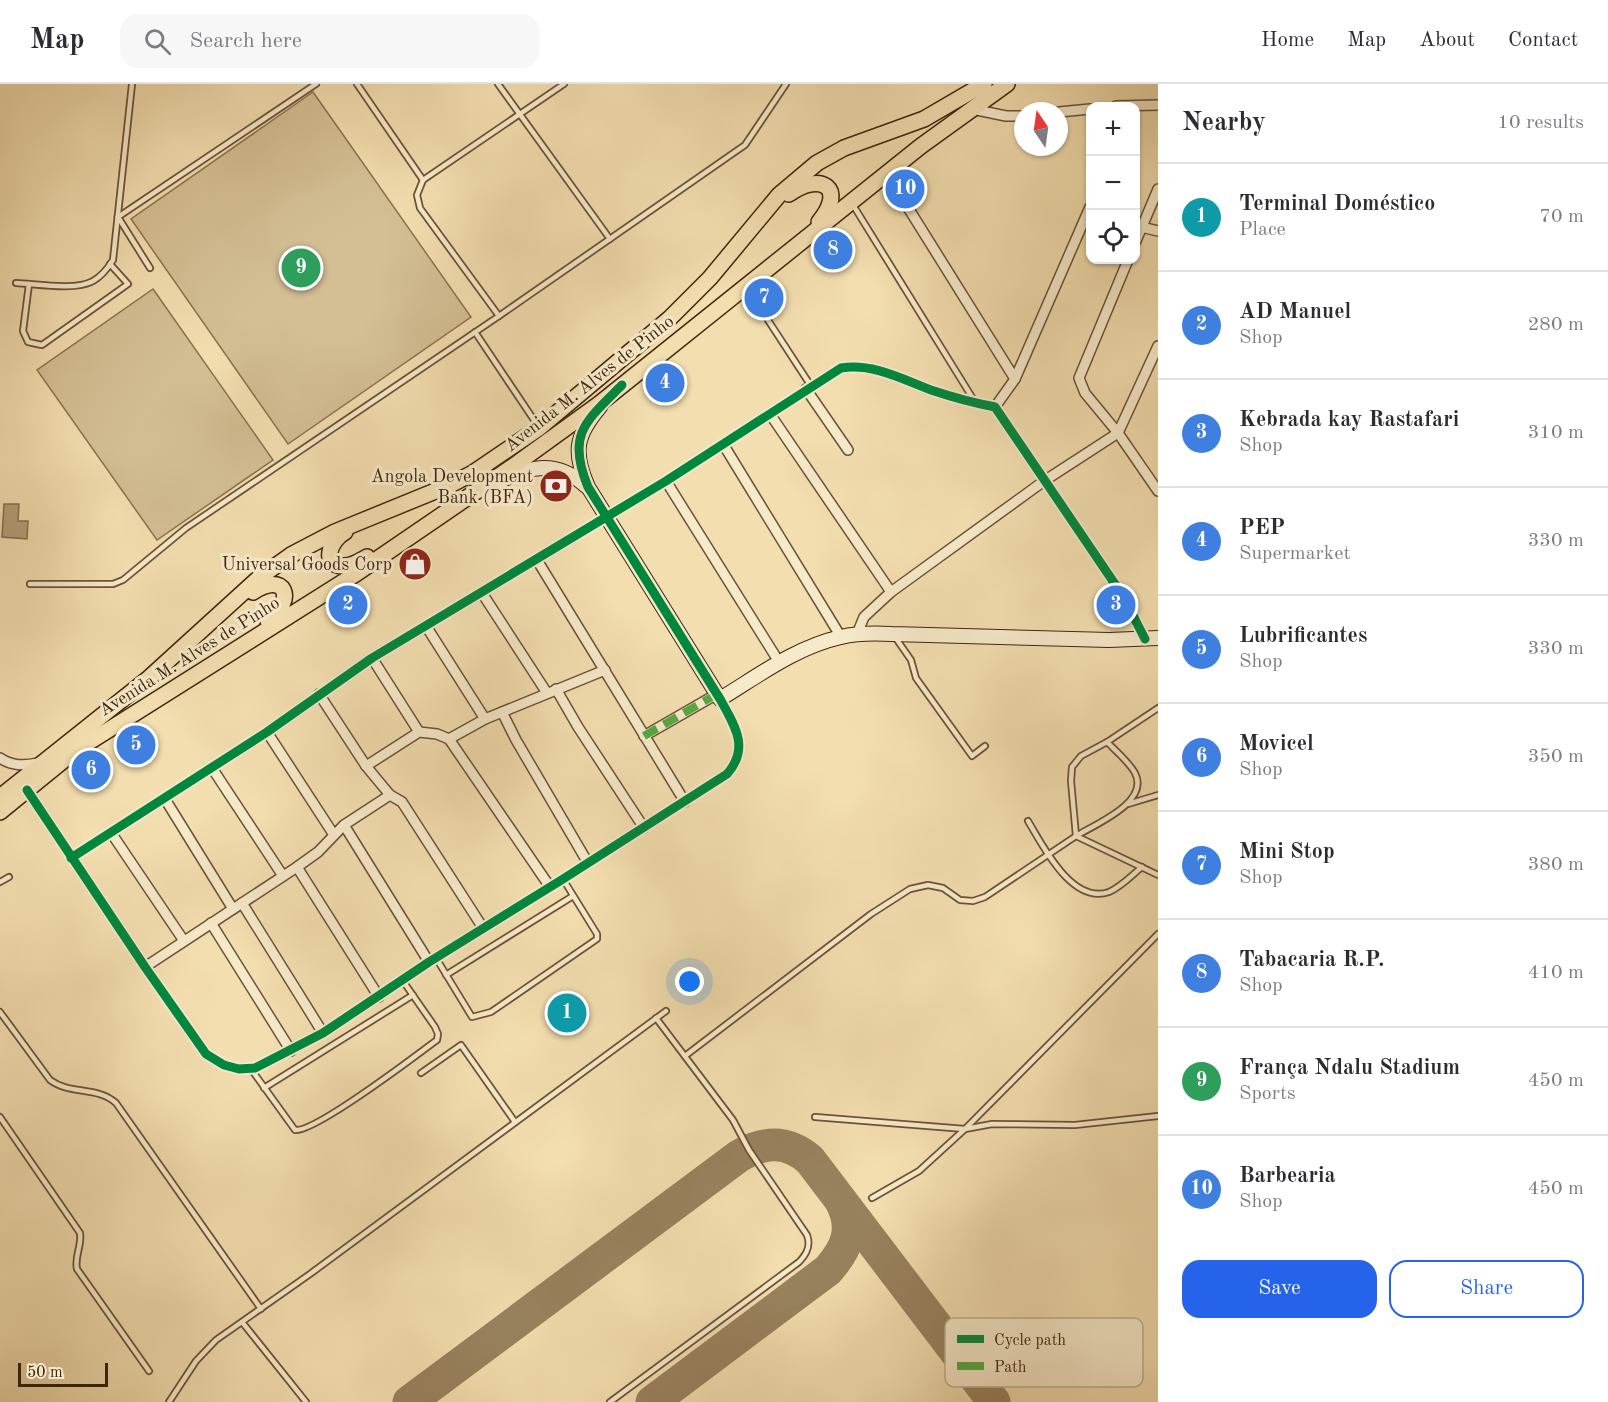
<!DOCTYPE html>
<html lang="en">
<head>
<meta charset="utf-8">
<style>
  :root { --surface:#fff; --page:#f7f7f7; --text:#2b2b33; --muted:#7c7c81; --line:#e1e1e2; --accent:#2563eb }
  body { margin:0; font-family:"Old Standard TT",serif; background:var(--page); color:var(--text) }
  .controls { position:absolute; right:18px; top:18px; display:grid; overflow:hidden; border-radius:12px; box-shadow:0 2px 4px #0004 }
  .controls button { width:54px; height:54px; display:grid; place-items:center; padding:0; border:0; border-bottom:2px solid var(--line); background:var(--surface); color:var(--text); font:30px sans-serif }
  .compass { position:absolute; left:1014px; top:18px; width:54px; height:54px; border-radius:50%; background:var(--surface); box-shadow:0 2px 4px #0004; rotate:347deg }
  .scale { position:absolute; left:18px; bottom:15px; width:90px; box-sizing:border-box; padding-left:6px; border:3px solid #3e250e; border-top:0; font-size:16px; line-height:21px; white-space:nowrap; color:#3e250e; -webkit-text-stroke:4px #f7eacb; paint-order:stroke }
  .you { position:absolute; left:690px; top:898px; width:21px; height:21px; margin:-15px; border:4px solid #fff; border-radius:50%; background:#1a73e8; box-shadow:0 0 0 9px #1a73e833 }
  .badge { display:grid; place-items:center; width:39px; height:39px; border-radius:50%; background:var(--accent); color:#fff; font-size:20px; font-weight:700 }
  .pin { position:absolute; translate:-50% -50%; border:3px solid #fff; box-shadow:0 2px 6px #0006 }
  .list { margin:0; padding:0; list-style:none }
  h2 { display:flex; justify-content:space-between; align-items:center; height:78px; margin:0; padding:0 24px; font-size:26px }
  h2 small { font-size:20px; font-weight:400; color:var(--muted) }
  .list li { display:grid; grid-template-columns:39px 1fr auto; gap:18px; align-items:center; box-sizing:border-box; height:108px; padding:0 24px; border-top:2px solid var(--line) }
  .list b { display:block; font-size:22px; white-space:nowrap }
  .list p { margin:0; font-size:20px; white-space:nowrap; color:var(--muted) }
  .list em { font-size:20px; font-style:normal; color:var(--muted) }
  .actions { display:flex; gap:12px; padding:18px 24px }
  .actions a { flex:1; padding:14px 0; border:2px solid var(--accent); border-radius:18px; text-align:center; font-size:21px; color:var(--accent) }
  .actions .main { background:var(--accent); color:#fff }
  .icon { flex:none; width:33px; height:33px; fill:none; stroke:currentColor; stroke-width:2; stroke-linecap:round; stroke-linejoin:round }
  .map { position:relative; flex:none; width:1158px; height:1318px; overflow:hidden }
  header { display:flex; align-items:center; gap:36px; box-sizing:border-box; height:84px; padding:0 30px; background:var(--surface); border-bottom:2px solid var(--line) }
  header strong { font-size:28px }
  nav { display:flex; gap:33px; margin-inline-start:auto; font-size:21px }
  .search { width:420px; height:54px; background:var(--page); display:flex; align-items:center; gap:15px; box-sizing:border-box; padding:0 21px; border-radius:18px; color:var(--muted); font-size:22px }
  main { display:flex }
  aside { flex:1; background:var(--surface) }
  .map>svg:first-child { display:block }
  .green { fill:#d4bf94; stroke:#897251; stroke-width:1.5 }
  .water { fill:#b59f78; stroke:#856e4e; stroke-width:1.5 }
  .lines { fill:none; stroke-linecap:round; stroke-linejoin:round }
  .taxiway { stroke:#98825e; stroke-width:33 }
  .lane-casing { stroke:#6b5336; stroke-width:8 }
  .street-casing { stroke:#6b5336; stroke-width:12 }
  .secondary-casing { stroke:#3e250e; stroke-width:16 }
  .primary-casing { stroke:#3e250e; stroke-width:18 }
  .lane { stroke:#f7eacb; stroke-width:4.5 }
  .street { stroke:#f7eacb; stroke-width:9 }
  .secondary { stroke:#f7eacb; stroke-width:14 }
  .primary { stroke:#f3deaf; stroke-width:15 }
  .quiet { stroke:#55aa41; stroke-width:8; stroke-dasharray:15 8; stroke-linecap:butt }
  .cycleway-casing { stroke:#f7eacb; stroke-width:13 }
  .cycleway { stroke:#00873e; stroke-width:9 }
  .labels { text-anchor:middle; stroke-width:6; stroke-linejoin:round; paint-order:stroke }
  .street-label { font-size:18px; fill:#3e250e; stroke:#f7eacb }
  .poi-label { font-size:18px; fill:#3e250e; stroke:#f7eacb; text-anchor:end }
  .key { fill:#f7eacb; stroke:#c0af92; stroke-width:1.5 }
  .key-label { font-size:16px; fill:#3e250e }
</style>
</head>
<body>
<header>
<strong>Map</strong>
<div class="search"><svg class="icon" aria-label="search" viewBox="0 0 24 24"><circle cx="10" cy="10" r="6"/><path d="M15 15l6 6"/></svg>Search here</div>
<nav><a>Home</a><a>Map</a><a>About</a><a>Contact</a></nav>
</header>
<main>
<div class="map">
<svg width="1158" height="1318" viewBox="0 0 1158 1318">
  <rect width="100%" height="100%" fill="#f3deaf"/>
  <filter id="stains"><feTurbulence type="fractalNoise" baseFrequency=".00333" numOctaves="4"/><feColorMatrix values="0 0 0 0 .2 0 0 0 0 .09 0 0 0 0 .02 0 0 0 .5 -.17"/></filter>
  <radialGradient id="worn" r=".72"><stop offset=".6" stop-color="#630" stop-opacity="0"/><stop offset="1" stop-color="#630" stop-opacity=".3"/></radialGradient>
  <g class="green">
    <path d="M313,8L471,233L288,360L131,135Z"/>
    <path d="M153,205L273,376L157,456L37,286Z"/>
  </g>
  <path class="water" d="M4,420H19L18,437H28L27,455L2,453Z"/>
  <g class="lines">
    <g class="taxiway">
      <path d="M409,1318L739,1072C765,1057 787,1056 810,1076L994,1318"/>
      <path d="M652,1318L828,1186C847,1164 855,1146 842,1119"/>
    </g>
    <defs>
      <g id="lane">
        <path d="M357,0L423,96"/>
        <path d="M498,0L610,155"/>
        <path d="M853,121L975,318"/>
        <path d="M118,133L316,0"/>
        <path d="M118,133L150,184"/>
        <path d="M16,199C37,200 75,207 93,197C102,192 108,184 113,176L132,0"/>
        <path d="M29,200L23,247L28,258L42,261L128,200L110,180"/>
        <path d="M747,204L811,302"/>
        <path d="M499,232L420,124L417,111L423,96L564,0"/>
        <path d="M475,248L538,342"/>
        <path d="M30,500H113L123,496L186,444L499,232L745,61L786,0"/>
        <path d="M895,553L911,576L916,594L972,672L985,662"/>
        <path d="M1128,720L1158,711"/>
        <path d="M1028,737C1043,762 1072,821 1109,808C1121,803 1132,791 1142,783"/>
        <path d="M1076,752C1096,740 1150,718 1135,689C1129,678 1116,667 1107,658"/>
        <path d="M1076,752L1158,791"/>
        <path d="M0,798L9,793"/>
        <path d="M436,874L472,933L491,928L597,855V850L563,795"/>
        <path d="M446,891L573,812"/>
        <path d="M0,928L50,996C70,1011 97,1002 116,1019L261,1225"/>
        <path d="M685,972L871,830L910,805L928,801L943,804L960,816L973,817L985,813L1076,752L1071,697L1072,683L1081,672L1107,658L1158,624"/>
        <path d="M251,985L295,1046C314,1049 417,971 437,956L438,950L435,943L403,897"/>
        <path d="M421,989L461,961L515,1038"/>
        <path d="M264,1004L413,911"/>
        <path d="M0,1033L80,1149C82,1162 74,1173 77,1185L149,1287"/>
        <path d="M815,1033L965,1045L992,1040L1075,1041L1158,1032"/>
        <path d="M872,1114L919,1087L965,1045L1158,850"/>
        <path d="M242,1238L306,1318"/>
        <path d="M169,1318L196,1277L216,1256L310,1190L666,927"/>
        <path d="M610,1318L799,1178C807,1170 811,1162 807,1151L749,1066L733,1036L656,934"/>
      </g>
      <g id="street">
        <path d="M1116,22L1158,21"/>
        <path d="M972,25L1006,32H1023"/>
        <path d="M1059,28L1090,25"/>
        <path d="M887,90L1015,295"/>
        <path d="M1137,142L1158,147"/>
        <path d="M1136,157L1158,105"/>
        <path d="M1128,176L1079,294L1085,309L1118,349L1158,407"/>
        <path d="M806,305L848,366"/>
        <path d="M995,323L1015,295L1090,123"/>
        <path d="M770,330L891,508"/>
        <path d="M723,360L841,553"/>
        <path d="M666,397L779,578"/>
        <path d="M537,476L685,718"/>
        <path d="M482,509L547,609"/>
        <path d="M426,542L485,635"/>
        <path d="M857,550L864,533L891,508L1044,397L1118,349L1158,262"/>
        <path d="M372,574L419,648"/>
        <path d="M556,605L578,643L644,744"/>
        <path d="M319,610L366,682L390,711L402,718L483,844"/>
        <path d="M502,628L516,656L588,779"/>
        <path d="M267,648L334,751"/>
        <path d="M644,652L717,610"/>
        <path d="M449,655L550,803"/>
        <path d="M0,674C12,682 24,682 38,679"/>
        <path d="M366,682L419,648L437,650L449,655L485,635L605,586"/>
        <path d="M212,684L283,792"/>
        <path d="M27,706L145,883L206,970L224,981L239,985L255,984L323,949L429,878L563,795L727,690C750,664 735,642 720,615"/>
        <path d="M165,715L233,825"/>
        <path d="M344,741L429,878"/>
        <path d="M112,750L184,857"/>
        <path d="M71,774L267,648L372,574L666,397L841,284C873,279 902,295 931,306C952,313 974,319 995,323L1123,512L1145,555"/>
        <path d="M297,783L379,913"/>
        <path d="M242,819L323,949"/>
        <path d="M211,839L291,967"/>
        <path d="M145,883L297,783L318,768L344,741L390,711"/>
      </g>
      <g id="secondary">
        <path d="M600,323C575,352 573,369 588,403L720,615C758,592 796,563 841,553C857,549 875,549 892,550L1109,556L1158,554"/>
        <path d="M496,399C530,382 556,375 586,402"/>
      </g>
      <g id="primary">
        <path d="M789,110C821,87 847,104 819,138"/>
        <path d="M345,448C330,456 320,482 344,482C353,482 360,477 367,473"/>
        <path d="M253,508C285,487 297,515 268,537"/>
        <path d="M0,713L149,594L260,493L291,471L335,448L450,401L473,389L539,344L669,235L710,194L779,111L817,79L844,64L924,35L984,0"/>
        <path d="M0,728L75,667L354,491L512,383L599,320L921,62L1007,0"/>
      </g>
    </defs>
    <use href="#lane" class="lane-casing"/>
    <use href="#street" class="street-casing"/>
    <use href="#secondary" class="secondary-casing"/>
    <use href="#primary" class="primary-casing"/>
    <use href="#lane" class="lane"/>
    <use href="#street" class="street"/>
    <use href="#secondary" class="secondary"/>
    <use href="#primary" class="primary"/>
    <path class="quiet" d="M644,652L717,610"/>
    <defs>
      <g id="cycleway">
        <path d="M27,706L145,883L206,970L224,981L239,985L255,984L323,949L429,878L563,795L727,690C750,664 735,642 720,615L588,403C566,350 586,337 622,301"/>
        <path d="M71,774L267,648L372,574L666,397L841,284C873,279 902,295 931,306C952,313 974,319 995,323L1123,512L1145,555"/>
      </g>
    </defs>
    <use href="#cycleway" class="cycleway-casing"/>
    <use href="#cycleway" class="cycleway"/>
  </g>
  <defs>
    <symbol id="bank-disc" viewBox="-11 -11 22 22"><circle r="9.5" fill="#8f2418" stroke="#f7eacb"/><path d="M-6-4H6V4H-6ZM0-2.3a2.3 2.3 0 1 0 0 4.6a2.3 2.3 0 1 0 0-4.6Z" fill="#fff"/></symbol>
    <symbol id="shop-disc" viewBox="-11 -11 22 22"><circle r="9.5" fill="#8f2418" stroke="#f7eacb"/><path d="M-5-2.5h2.3a2.7 3.5 0 0 1 5.4 0H5L5.5 6h-11ZM-1.5-2.5h3a1.5 2.3 0 0 0-3 0Z" fill="#fff"/></symbol>
  </defs>
  <g fill-rule="evenodd">
    <use href="#bank-disc" x="537" y="383" width="38" height="38"/>
    <use href="#shop-disc" x="396" y="461" width="38" height="38"/>
  </g>
  <g class="labels">
    <g class="street-label">
      <text transform="translate(589 299) rotate(-38)" y="6">Avenida M. Alves de Pinho</text>
      <text transform="translate(189 572) rotate(-32)" y="6">Avenida M. Alves de Pinho</text>
    </g>
    <g class="poi-label">
      <text x="533" y="398">Angola Development<tspan x="533" dy="21">Bank (BFA)</tspan></text>
      <text x="392" y="486">Universal Goods Corp</text>
    </g>
  </g>
  <rect x="945" y="1234" width="198" height="69" rx="9" class="key"/>
  <rect x="957" y="1251" width="27" height="8" fill="#00873e"/>
  <rect x="957" y="1278" width="27" height="8" fill="#55aa41"/>
  <g class="key-label">
    <text x="994" y="1261">Cycle path</text>
    <text x="994" y="1288">Path</text>
  </g>
  <rect width="100%" height="100%" filter="url(#stains)"/>
  <rect width="100%" height="100%" fill="url(#worn)"/>
</svg>
<div class="controls">
<button>+</button>
<button>−</button>
<button><svg class="icon" aria-label="locate" viewBox="0 0 24 24"><circle cx="12" cy="12" r="6"/><path d="M12 2v4M12 18v4M2 12h4M18 12h4"/></svg></button>
</div>
<svg class="compass" viewBox="-18 -18 36 36"><path d="M0-13l5 13h-10z" fill="#e53935"/><path d="M0 13l5-13h-10z" fill="#7c7c81"/></svg>
<div class="scale">50 m</div>
<div class="you"></div>
<div class="pin badge" style="left:567px;top:929px;background:#0f9aa8">1</div>
<div class="pin badge" style="left:348px;top:521px;background:#3f7fe0">2</div>
<div class="pin badge" style="left:1116px;top:521px;background:#3f7fe0">3</div>
<div class="pin badge" style="left:665px;top:299px;background:#3f7fe0">4</div>
<div class="pin badge" style="left:136px;top:661px;background:#3f7fe0">5</div>
<div class="pin badge" style="left:91px;top:686px;background:#3f7fe0">6</div>
<div class="pin badge" style="left:764px;top:214px;background:#3f7fe0">7</div>
<div class="pin badge" style="left:833px;top:166px;background:#3f7fe0">8</div>
<div class="pin badge" style="left:301px;top:184px;background:#2e9e5b">9</div>
<div class="pin badge" style="left:905px;top:105px;background:#3f7fe0">10</div>
</div>
<aside>
<h2>Nearby<small>10 results</small></h2>
<ul class="list">
<li><span class="badge" style="background:#0f9aa8">1</span><div><b>Terminal Doméstico</b><p>Place</p></div><em>70 m</em></li>
<li><span class="badge" style="background:#3f7fe0">2</span><div><b>AD Manuel</b><p>Shop</p></div><em>280 m</em></li>
<li><span class="badge" style="background:#3f7fe0">3</span><div><b>Kebrada kay Rastafari</b><p>Shop</p></div><em>310 m</em></li>
<li><span class="badge" style="background:#3f7fe0">4</span><div><b>PEP</b><p>Supermarket</p></div><em>330 m</em></li>
<li><span class="badge" style="background:#3f7fe0">5</span><div><b>Lubrificantes</b><p>Shop</p></div><em>330 m</em></li>
<li><span class="badge" style="background:#3f7fe0">6</span><div><b>Movicel</b><p>Shop</p></div><em>350 m</em></li>
<li><span class="badge" style="background:#3f7fe0">7</span><div><b>Mini Stop</b><p>Shop</p></div><em>380 m</em></li>
<li><span class="badge" style="background:#3f7fe0">8</span><div><b>Tabacaria R.P.</b><p>Shop</p></div><em>410 m</em></li>
<li><span class="badge" style="background:#2e9e5b">9</span><div><b>França Ndalu Stadium</b><p>Sports</p></div><em>450 m</em></li>
<li><span class="badge" style="background:#3f7fe0">10</span><div><b>Barbearia</b><p>Shop</p></div><em>450 m</em></li>
</ul>
<div class="actions"><a class="main">Save</a><a>Share</a></div>
</aside>
</main>
</body>
</html>
